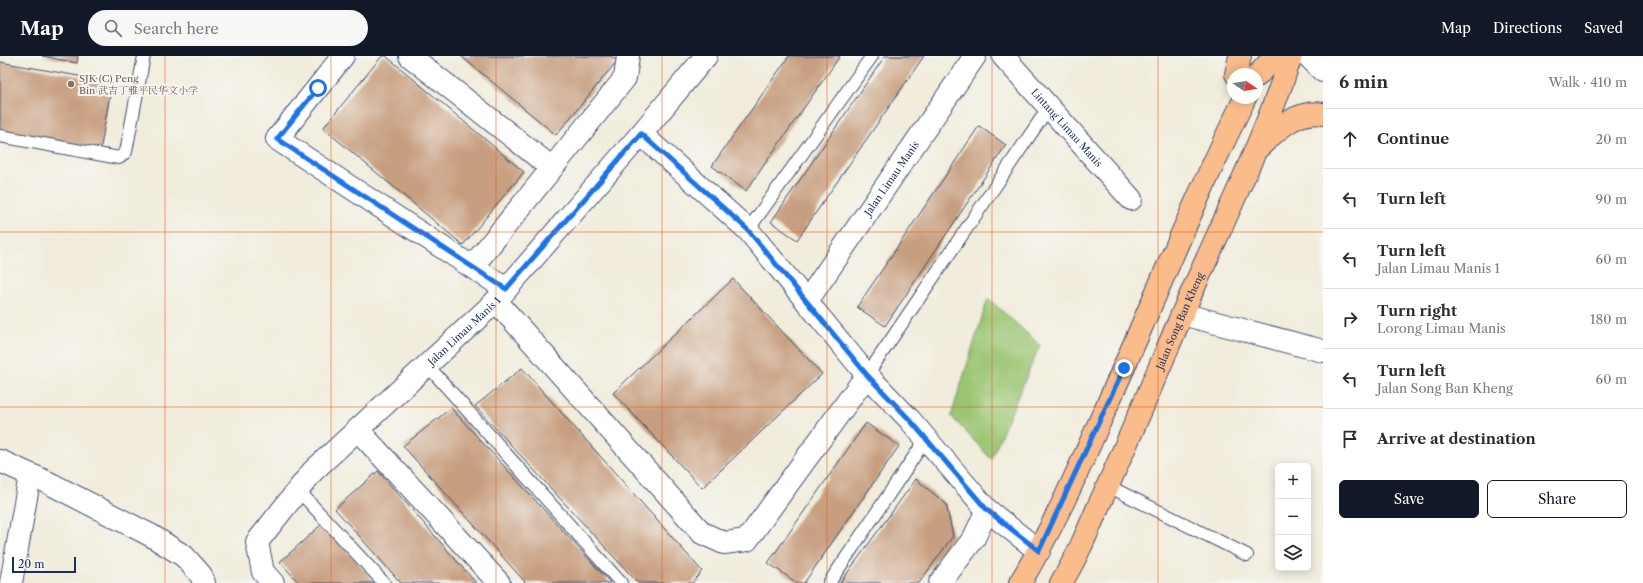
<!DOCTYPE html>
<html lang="en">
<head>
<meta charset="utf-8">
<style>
  :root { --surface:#fff; --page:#f7f7f7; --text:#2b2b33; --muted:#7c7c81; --line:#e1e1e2; --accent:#111827 }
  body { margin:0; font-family:"Libre Caslon Text","Noto Serif SC",serif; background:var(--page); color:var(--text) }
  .controls { position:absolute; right:12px; bottom:12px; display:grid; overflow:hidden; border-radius:6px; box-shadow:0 2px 10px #0003 }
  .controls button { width:36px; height:36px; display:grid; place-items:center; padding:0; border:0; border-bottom:1px solid var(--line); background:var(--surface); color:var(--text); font:20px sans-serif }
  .compass { position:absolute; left:1227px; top:12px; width:36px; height:36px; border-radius:50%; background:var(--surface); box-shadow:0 2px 10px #0003; rotate:102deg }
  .scale { position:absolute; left:12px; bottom:10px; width:64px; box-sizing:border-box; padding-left:4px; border:2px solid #1b2f5e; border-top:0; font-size:11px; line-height:14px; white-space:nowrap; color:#1b2f5e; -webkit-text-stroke:3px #f6f6f2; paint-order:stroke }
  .stop { position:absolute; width:12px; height:12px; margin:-9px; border:3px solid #1a73e8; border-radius:50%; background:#fff }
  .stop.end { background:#1a73e8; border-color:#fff; box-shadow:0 1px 4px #0008 }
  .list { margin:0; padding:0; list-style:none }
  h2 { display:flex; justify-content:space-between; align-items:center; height:52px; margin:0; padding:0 16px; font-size:17px }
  h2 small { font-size:13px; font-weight:400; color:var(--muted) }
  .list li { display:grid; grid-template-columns:26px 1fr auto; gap:12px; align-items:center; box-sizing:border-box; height:60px; padding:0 16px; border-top:1px solid var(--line) }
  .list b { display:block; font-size:15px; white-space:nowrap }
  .list p { margin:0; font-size:13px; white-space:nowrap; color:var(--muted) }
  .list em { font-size:13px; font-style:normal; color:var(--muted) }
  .actions { display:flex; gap:8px; padding:12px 16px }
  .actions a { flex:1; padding:9px 0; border:1px solid var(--accent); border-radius:6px; text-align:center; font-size:14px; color:var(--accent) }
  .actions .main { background:var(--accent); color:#fff }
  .icon { flex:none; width:22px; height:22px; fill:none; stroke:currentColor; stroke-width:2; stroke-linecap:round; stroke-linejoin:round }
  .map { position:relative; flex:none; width:1323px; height:527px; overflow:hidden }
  header { display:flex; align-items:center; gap:24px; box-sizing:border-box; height:56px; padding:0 20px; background:var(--accent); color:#fff }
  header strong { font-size:19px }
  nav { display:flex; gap:22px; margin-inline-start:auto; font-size:14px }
  .search { width:280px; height:36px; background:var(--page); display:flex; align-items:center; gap:10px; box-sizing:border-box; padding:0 14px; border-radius:22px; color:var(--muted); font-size:15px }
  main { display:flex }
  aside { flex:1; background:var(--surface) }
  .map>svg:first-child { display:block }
  .green { fill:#9ac470; stroke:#5a7a67 }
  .building { fill:#c79e7f }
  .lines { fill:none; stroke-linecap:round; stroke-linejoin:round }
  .service-casing { stroke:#3b4b71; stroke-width:14 }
  .minor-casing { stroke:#3b4b71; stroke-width:24 }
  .tertiary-casing { stroke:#3b4b71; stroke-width:24 }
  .primary-casing { stroke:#3b4b71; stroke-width:24 }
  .service { stroke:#fff; stroke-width:12 }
  .minor { stroke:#fff; stroke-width:22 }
  .tertiary { stroke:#fff; stroke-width:22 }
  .primary { stroke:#fabc8b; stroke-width:22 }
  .route { stroke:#1a73e8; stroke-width:5 }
  .grid { fill:none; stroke:#e8590c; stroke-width:1; stroke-opacity:0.55 }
  .education-dot { fill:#8d6e63; stroke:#f6f6f2; stroke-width:1.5 }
  .labels { text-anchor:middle; stroke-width:4; stroke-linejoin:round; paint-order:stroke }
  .education-label { font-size:10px; fill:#785e54; stroke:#f6f6f2; text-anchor:start }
  .street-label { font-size:10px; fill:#1b2f5e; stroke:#f6f6f2 }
</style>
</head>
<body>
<header>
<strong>Map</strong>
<div class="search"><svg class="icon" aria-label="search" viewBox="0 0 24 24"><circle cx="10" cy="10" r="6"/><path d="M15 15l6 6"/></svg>Search here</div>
<nav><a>Map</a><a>Directions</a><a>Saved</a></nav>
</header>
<main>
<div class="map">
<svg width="1323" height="527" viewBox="0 0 1323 527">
  <rect width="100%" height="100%" fill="#f6f6f2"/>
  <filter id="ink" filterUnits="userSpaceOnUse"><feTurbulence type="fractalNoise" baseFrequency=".025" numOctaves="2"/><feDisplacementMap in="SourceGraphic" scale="8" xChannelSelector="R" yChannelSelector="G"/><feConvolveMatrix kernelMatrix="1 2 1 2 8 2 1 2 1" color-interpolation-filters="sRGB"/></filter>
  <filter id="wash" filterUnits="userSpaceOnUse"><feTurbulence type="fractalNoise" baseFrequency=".012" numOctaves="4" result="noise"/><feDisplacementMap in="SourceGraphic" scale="16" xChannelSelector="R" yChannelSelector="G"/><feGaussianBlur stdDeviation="0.9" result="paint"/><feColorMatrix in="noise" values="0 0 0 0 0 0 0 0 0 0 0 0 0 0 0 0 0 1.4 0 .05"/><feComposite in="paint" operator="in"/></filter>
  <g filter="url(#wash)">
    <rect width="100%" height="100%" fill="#f1ecdb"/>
    <path class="green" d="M988,242L1040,289L991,403L951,360Z"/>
    <g id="blocks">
      <g class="building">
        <path d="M42,0H78L77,7Z"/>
        <path d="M382,0H386L524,116L463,189L323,72Z"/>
        <path d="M461,0H611L617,5L556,79Z"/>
        <path d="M789,0H840L746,135L712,110Z"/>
        <path d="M885,0H924L797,184L771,166Z"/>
        <path d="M0,6L112,26L100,96L0,78Z"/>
        <path d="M979,70L1006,89L885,270L857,251Z"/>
        <path d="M733,223L822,318L702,432L613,337Z"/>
        <path d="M522,312L702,515L692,527H638L475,350Z"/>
        <path d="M451,352L607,523L610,527H526L403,390Z"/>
        <path d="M866,367L899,390L804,527H797L768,507Z"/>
        <path d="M378,415L476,527H401L335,453Z"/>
        <path d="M916,423L946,448L953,480L919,527H840Z"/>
        <path d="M323,467L376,527H299L280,506Z"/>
      </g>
    </g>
  </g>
  <g filter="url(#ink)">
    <use href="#blocks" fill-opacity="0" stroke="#3b4b71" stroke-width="1"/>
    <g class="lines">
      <defs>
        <g id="service">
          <path d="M0,80L119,102L126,96L144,0"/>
          <path d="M748,174L872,0"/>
          <path d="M427,309L621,527"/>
          <path d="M867,319L1049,51"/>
          <path d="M1108,430L1247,499"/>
          <path d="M298,434L384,527"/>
          <path d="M829,527L926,383"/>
        </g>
        <g id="minor">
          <path d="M343,0L277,83L472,211L625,22L628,0"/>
          <path d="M410,0L552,112"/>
          <path id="s1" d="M1003,0L1131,143"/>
          <path d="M641,78L748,174L867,319L910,364L987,454L1039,495"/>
          <path d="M472,211L506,233"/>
          <path d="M496,245L702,477L724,487L747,484L867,319"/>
          <path id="s2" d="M807,245L975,0"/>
          <path d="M1182,258L1323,295"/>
          <path d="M358,374L499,527"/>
          <path d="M0,405L49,427L152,480L184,500L201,519L204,527"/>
          <path d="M11,527L30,419"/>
          <path id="s3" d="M273,527L263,516L257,486L313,415L496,245L641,78L706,0"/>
          <path d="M940,527L974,482L987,454"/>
        </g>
        <path id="tertiary" d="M1308,0L1323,15"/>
        <g id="primary">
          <path d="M1236,18L1240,0"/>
          <path d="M1257,20L1275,0"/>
          <path d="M1259,91C1276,75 1297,53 1323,58"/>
          <path d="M1020,527C1051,475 1076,420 1100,365C1149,257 1192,148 1245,42"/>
          <path id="s4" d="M1061,527C1076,503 1087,477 1098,451C1126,391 1151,331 1177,270C1215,181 1261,93 1291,0"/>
        </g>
      </defs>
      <use href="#service" class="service-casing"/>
      <use href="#minor" class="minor-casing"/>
      <use href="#tertiary" class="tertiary-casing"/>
      <use href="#primary" class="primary-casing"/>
      <use href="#service" class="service"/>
      <use href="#minor" class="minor"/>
      <use href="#tertiary" class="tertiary"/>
      <use href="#primary" class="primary"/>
    </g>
  </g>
  <g class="lines" filter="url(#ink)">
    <path class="route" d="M318,32L277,83L506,233L641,78L748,174L867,319L910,364L987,454L1039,495L1124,312"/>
  </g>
  <path class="grid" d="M165,0V527M331,0V527M496,0V527M662,0V527M827,0V527M992,0V527M1158,0V527M0,176H1323M0,351H1323"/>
  <circle class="education-dot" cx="71" cy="28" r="4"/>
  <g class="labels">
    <g class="education-label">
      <text x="79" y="26">SJK (C) Peng<tspan x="79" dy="12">Bin 武吉丁雅平民华文小学</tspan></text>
    </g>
    <g class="street-label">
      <text dy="4" stroke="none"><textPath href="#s1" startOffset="96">Lintang Limau Manis</textPath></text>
      <text dy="4" stroke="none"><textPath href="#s2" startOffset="149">Jalan Limau Manis</textPath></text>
      <text dy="4" stroke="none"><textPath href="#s4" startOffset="288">Jalan Song Ban Kheng</textPath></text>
      <text dy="4" stroke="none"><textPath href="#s3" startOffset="342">Jalan Limau Manis 1</textPath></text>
    </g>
  </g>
</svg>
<div class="controls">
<button>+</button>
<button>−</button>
<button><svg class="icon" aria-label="layers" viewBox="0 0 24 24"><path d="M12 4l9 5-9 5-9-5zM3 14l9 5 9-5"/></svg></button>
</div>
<svg class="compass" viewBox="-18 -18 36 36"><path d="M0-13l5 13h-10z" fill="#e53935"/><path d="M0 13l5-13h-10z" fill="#7c7c81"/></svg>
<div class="scale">20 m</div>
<div class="stop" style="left:318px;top:32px"></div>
<div class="stop end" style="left:1124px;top:312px"></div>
</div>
<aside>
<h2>6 min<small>Walk · 410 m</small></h2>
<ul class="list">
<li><svg class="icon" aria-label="ahead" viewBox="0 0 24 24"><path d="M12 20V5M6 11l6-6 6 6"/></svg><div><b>Continue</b></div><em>20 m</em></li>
<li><svg class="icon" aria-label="left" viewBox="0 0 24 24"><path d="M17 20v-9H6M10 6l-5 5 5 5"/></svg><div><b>Turn left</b></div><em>90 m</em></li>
<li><svg class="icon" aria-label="left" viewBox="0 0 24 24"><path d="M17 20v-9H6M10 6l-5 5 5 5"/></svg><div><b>Turn left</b><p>Jalan Limau Manis 1</p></div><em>60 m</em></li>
<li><svg class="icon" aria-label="right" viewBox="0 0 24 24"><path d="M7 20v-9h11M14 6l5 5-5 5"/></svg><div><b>Turn right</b><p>Lorong Limau Manis</p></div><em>180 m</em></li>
<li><svg class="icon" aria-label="left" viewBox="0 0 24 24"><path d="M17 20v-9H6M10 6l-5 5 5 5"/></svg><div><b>Turn left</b><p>Jalan Song Ban Kheng</p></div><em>60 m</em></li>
<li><svg class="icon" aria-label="arrive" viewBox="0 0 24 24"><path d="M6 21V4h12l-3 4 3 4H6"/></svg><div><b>Arrive at destination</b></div></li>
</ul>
<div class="actions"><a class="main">Save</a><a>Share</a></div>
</aside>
</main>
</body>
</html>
